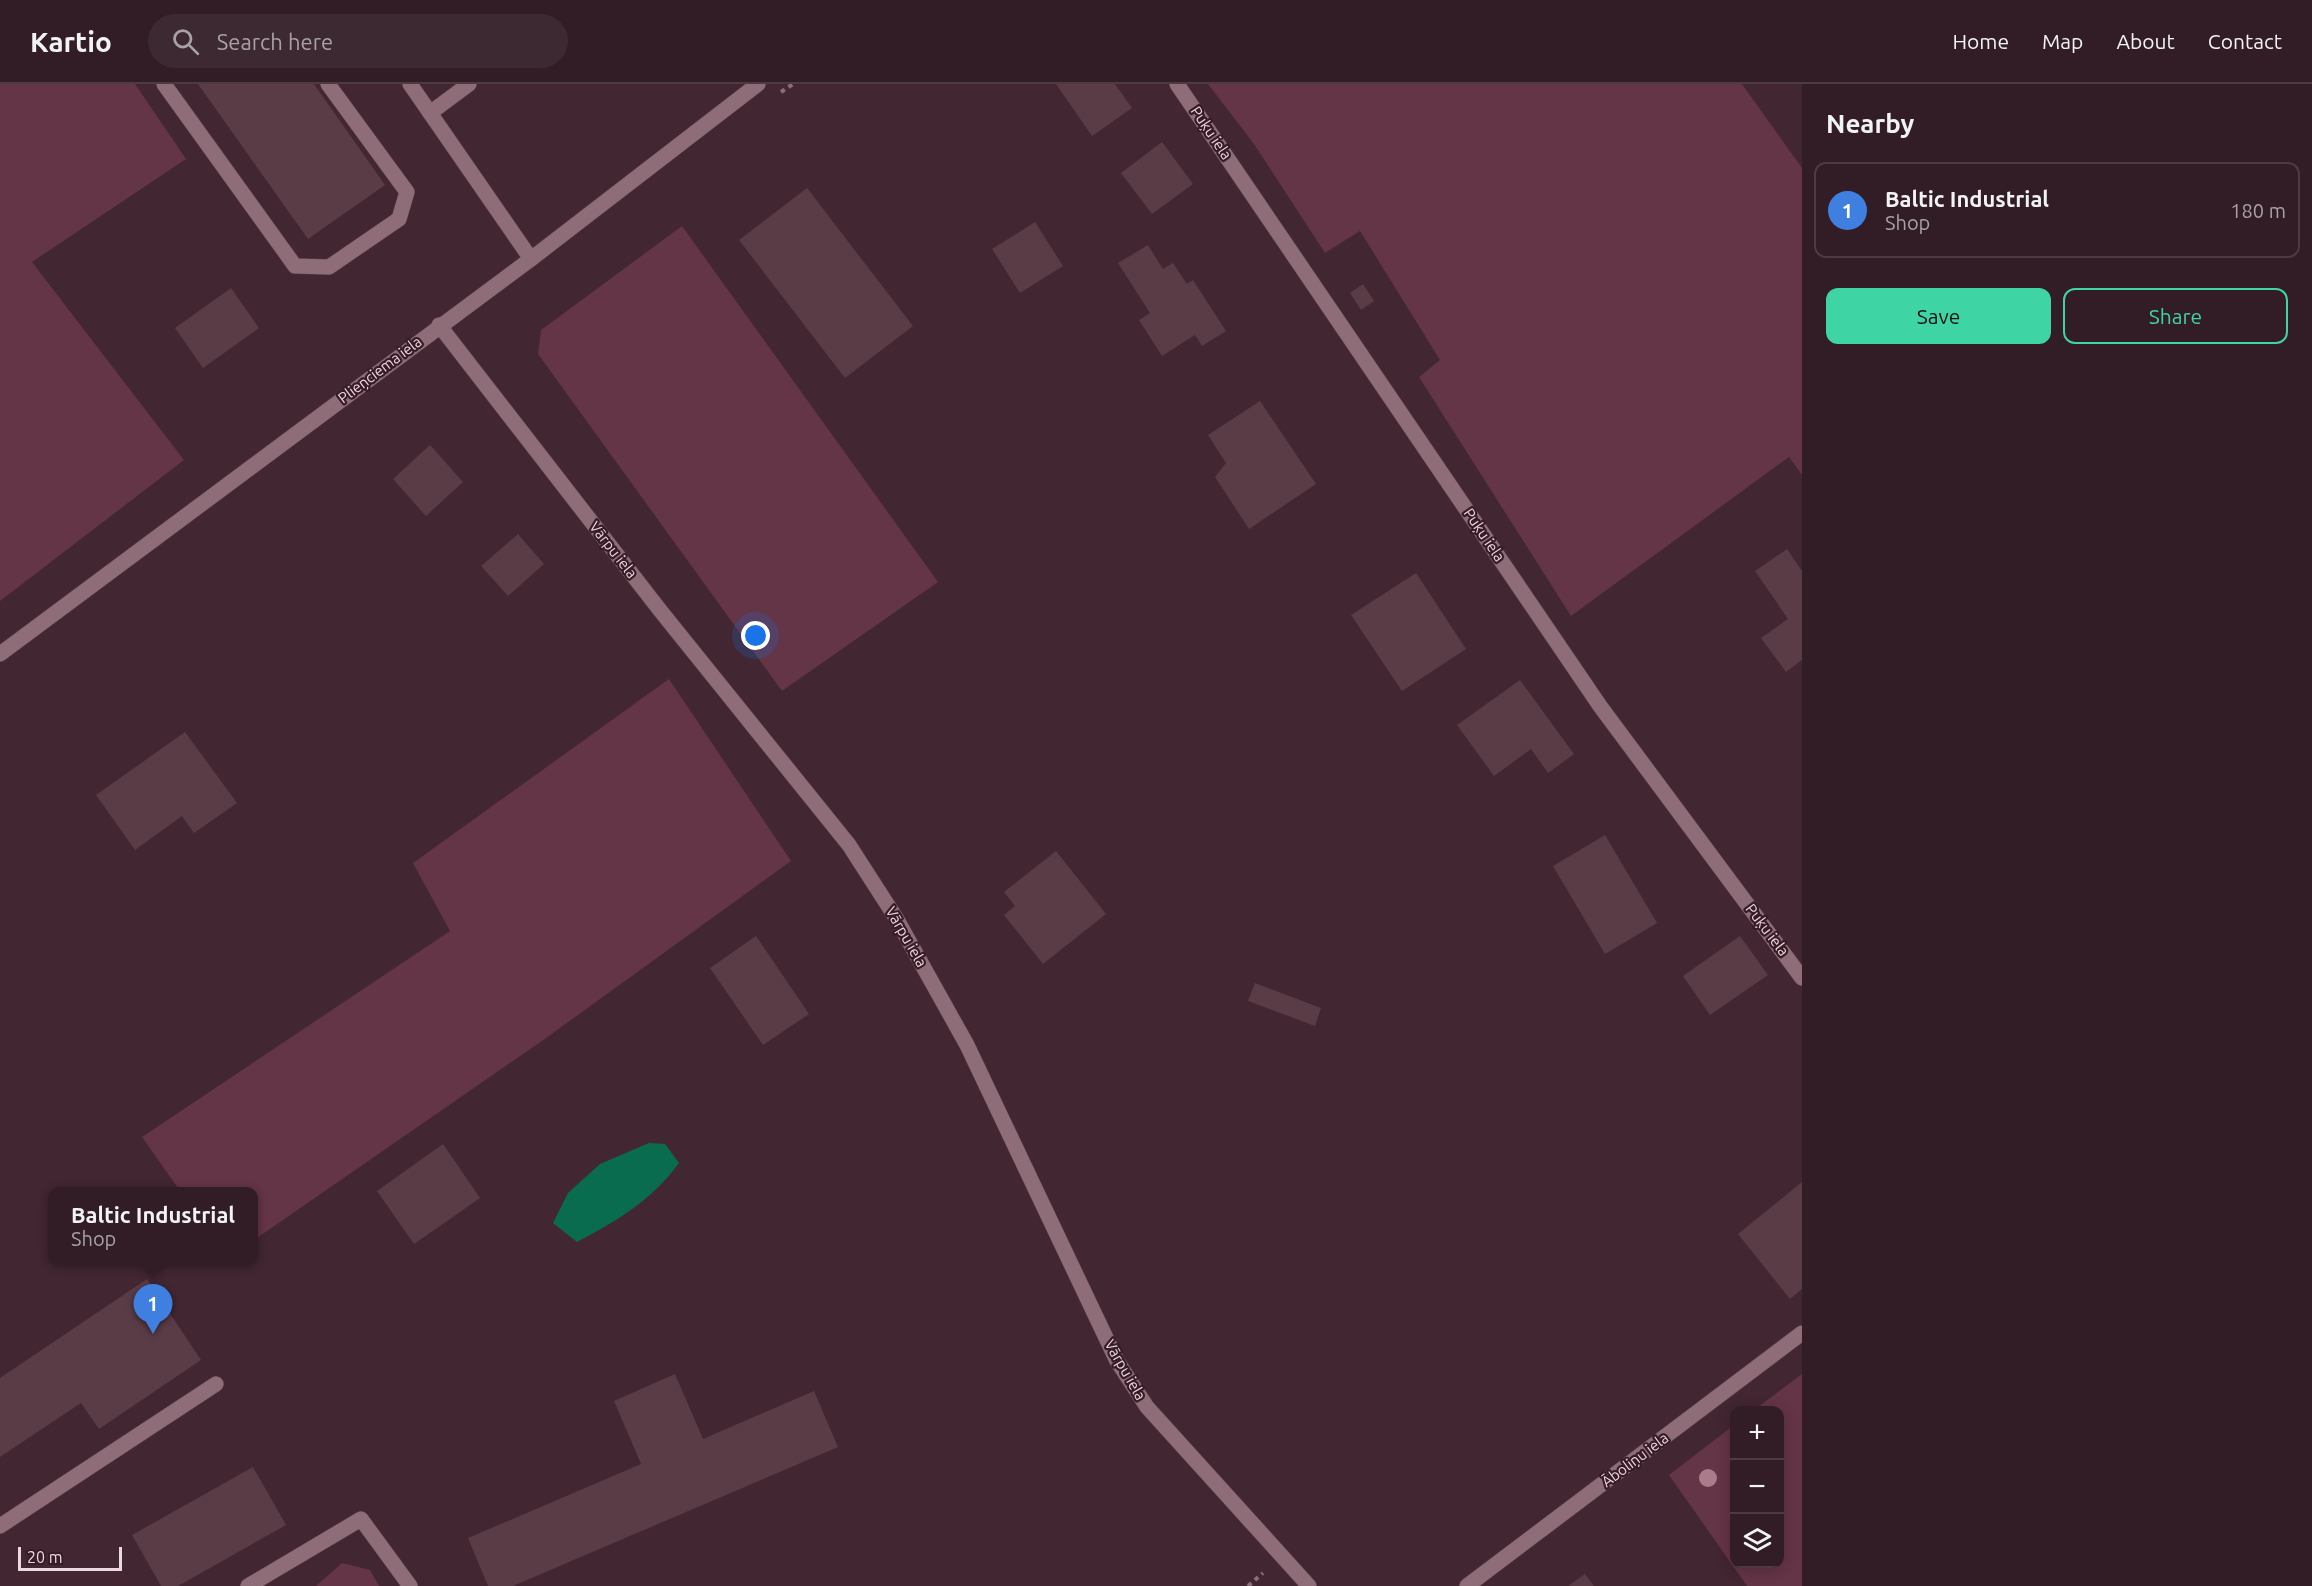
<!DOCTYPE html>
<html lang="en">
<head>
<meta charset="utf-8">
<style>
  :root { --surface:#321c25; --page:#3d2932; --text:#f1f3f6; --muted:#a8a1a7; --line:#4d3a42; --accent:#3ed4a3 }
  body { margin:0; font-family:Ubuntu,sans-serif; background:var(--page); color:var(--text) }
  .controls { position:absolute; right:18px; bottom:18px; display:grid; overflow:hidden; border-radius:12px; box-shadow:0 3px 15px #0003 }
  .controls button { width:54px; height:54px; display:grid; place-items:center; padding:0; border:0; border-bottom:2px solid var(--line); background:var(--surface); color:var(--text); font:30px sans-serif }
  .scale { position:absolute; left:18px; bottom:15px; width:104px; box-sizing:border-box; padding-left:6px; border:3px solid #ecd9df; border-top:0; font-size:16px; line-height:21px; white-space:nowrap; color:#ecd9df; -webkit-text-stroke:4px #371c27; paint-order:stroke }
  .you { position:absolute; left:756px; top:552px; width:21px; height:21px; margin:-15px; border:4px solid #fff; border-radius:50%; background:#1a73e8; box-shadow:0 0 0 9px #1a73e833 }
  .badge { display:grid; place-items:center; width:39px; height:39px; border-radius:50%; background:var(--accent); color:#fff; font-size:20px; font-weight:700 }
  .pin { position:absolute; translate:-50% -50px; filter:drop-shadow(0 2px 3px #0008) }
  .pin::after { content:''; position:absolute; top:32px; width:21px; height:18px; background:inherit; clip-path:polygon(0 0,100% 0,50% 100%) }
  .popup { position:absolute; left:48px; top:1103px; width:210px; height:78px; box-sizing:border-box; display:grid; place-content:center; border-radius:12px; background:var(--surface); filter:drop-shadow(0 2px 4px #0005); font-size:20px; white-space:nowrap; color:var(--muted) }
  .popup b { font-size:22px; color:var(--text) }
  .popup::after { content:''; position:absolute; left:50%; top:100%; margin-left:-12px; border:12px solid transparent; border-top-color:var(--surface) }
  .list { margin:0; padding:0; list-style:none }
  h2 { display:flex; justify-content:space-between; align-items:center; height:78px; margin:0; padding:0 24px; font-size:26px }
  h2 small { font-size:20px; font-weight:400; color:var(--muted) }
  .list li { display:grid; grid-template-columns:39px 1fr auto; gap:18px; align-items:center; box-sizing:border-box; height:96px; margin:0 12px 12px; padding:0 12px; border:2px solid var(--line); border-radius:12px }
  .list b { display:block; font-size:22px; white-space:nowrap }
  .list p { margin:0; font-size:20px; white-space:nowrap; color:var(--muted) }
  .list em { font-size:20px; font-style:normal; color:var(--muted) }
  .actions { display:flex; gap:12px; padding:18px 24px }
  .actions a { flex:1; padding:14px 0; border:2px solid var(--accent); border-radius:12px; text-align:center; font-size:21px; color:var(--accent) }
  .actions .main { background:var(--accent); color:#111 }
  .icon { flex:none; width:33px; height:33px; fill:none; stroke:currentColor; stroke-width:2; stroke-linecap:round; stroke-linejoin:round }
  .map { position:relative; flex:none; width:1802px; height:1502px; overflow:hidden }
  header { display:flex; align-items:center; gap:36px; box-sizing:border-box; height:84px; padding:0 30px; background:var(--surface); border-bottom:2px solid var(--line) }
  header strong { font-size:28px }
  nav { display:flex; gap:33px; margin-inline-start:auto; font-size:21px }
  .search { width:420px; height:54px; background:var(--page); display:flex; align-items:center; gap:15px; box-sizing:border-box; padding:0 21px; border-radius:33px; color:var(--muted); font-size:22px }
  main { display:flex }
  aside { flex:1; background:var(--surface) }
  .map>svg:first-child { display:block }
  .green { fill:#643447 }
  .water { fill:#0a6c4f }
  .building { fill:#5a3c47 }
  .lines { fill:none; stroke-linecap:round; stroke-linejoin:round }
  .lane-casing { stroke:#5b434c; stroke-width:16 }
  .street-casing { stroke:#5b434c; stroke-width:16 }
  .secondary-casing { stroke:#5b434c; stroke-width:16 }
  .path { stroke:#886f78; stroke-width:4; stroke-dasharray:4.5 4.5; stroke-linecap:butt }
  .lane { stroke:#8e6d78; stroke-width:15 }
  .street { stroke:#8e6d78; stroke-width:15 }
  .secondary { stroke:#8e6d78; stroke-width:15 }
  .tree { fill:#a97b8b }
  .labels { text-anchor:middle; stroke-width:4.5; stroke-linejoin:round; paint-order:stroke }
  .street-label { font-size:15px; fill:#ecd9df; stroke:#371c27 }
</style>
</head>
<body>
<header>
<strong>Kartio</strong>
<div class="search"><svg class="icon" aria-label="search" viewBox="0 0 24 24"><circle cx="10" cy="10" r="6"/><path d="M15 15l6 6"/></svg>Search here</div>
<nav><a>Home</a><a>Map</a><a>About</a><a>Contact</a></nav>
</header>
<main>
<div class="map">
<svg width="1802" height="1502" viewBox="0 0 1802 1502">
  <rect width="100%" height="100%" fill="#422631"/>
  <g class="green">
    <path d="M0,0H135L186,75L32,178L184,376L0,517Z"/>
    <path d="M1208,0H1742L1802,84V391L1789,373L1571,532L1419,293L1440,276L1360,147L1325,169L1254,60Z"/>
    <path d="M682,142L938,498L782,607L538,270L541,246Z"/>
    <path d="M669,595L791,777L542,957L254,1156V1108L180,1107L142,1053L450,847L413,779Z"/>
    <path d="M1802,1290V1502H1747L1669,1391L1734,1341V1480H1780V1326H1754Z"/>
    <path d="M342,1479L370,1486L379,1502H316Z"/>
  </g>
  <path class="water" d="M649,1059L665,1060L679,1079C652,1116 617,1137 577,1158L553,1139L568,1109L600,1080Z"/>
  <g class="building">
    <path d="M198,0H314L385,101L308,155Z"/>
    <path d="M1056,0H1115L1132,24L1092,52Z"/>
    <path d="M1162,58L1193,100L1152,130L1121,89Z"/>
    <path d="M807,104L913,242L845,294L739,156Z"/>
    <path d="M1035,138L1063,182L1020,209L992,165Z"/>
    <path d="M1148,161L1163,185L1173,179L1187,200L1193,196L1226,247L1202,262L1195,251L1162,272L1139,236L1150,229L1118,179Z"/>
    <path d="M1363,200L1374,217L1361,226L1350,209Z"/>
    <path d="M231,204L259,244L203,284L175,244Z"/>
    <path d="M1260,317L1316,400L1249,445L1215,393L1226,379L1208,351Z"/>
    <path d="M430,361L463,398L426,432L393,395Z"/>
    <path d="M518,450L544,480L508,512L481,482Z"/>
    <path d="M1787,465L1802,487V576L1786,588L1761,554L1788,535L1755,487Z"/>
    <path d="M1416,489L1466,565L1402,607L1351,531Z"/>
    <path d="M1520,596L1574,670L1548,689L1531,665L1494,692L1457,641Z"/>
    <path d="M185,648L237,719L194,749L182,732L135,766L96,711Z"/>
    <path d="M1605,751L1657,839L1605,870L1553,782Z"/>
    <path d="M1056,767L1106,830L1043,880L1004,831L1015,822L1004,808Z"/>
    <path d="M756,852L809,930L763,961L710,884Z"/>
    <path d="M1740,852L1768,891L1710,931L1683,892Z"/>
    <path d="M1255,899L1321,924L1315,942L1248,917Z"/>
    <path d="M443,1060L480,1114L414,1160L377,1107Z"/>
    <path d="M1802,1098V1205L1790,1215L1738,1150Z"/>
    <path d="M147,1195L201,1276L99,1345L81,1319L0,1373V1294Z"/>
    <path d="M675,1290L703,1355L814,1307L838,1363L513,1502H488L468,1454L641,1380L614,1317Z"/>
    <path d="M253,1383L286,1441L178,1502H161L132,1451Z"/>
    <path d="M1585,1490L1594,1502H1568Z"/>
  </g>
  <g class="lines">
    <defs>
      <g id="lane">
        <path d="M164,0L295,182L329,183L399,135L407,108L328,0"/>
        <path d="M430,29L469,0"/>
        <path d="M0,1442L216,1300"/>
      </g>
      <g id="street">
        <path d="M410,0L531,175"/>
        <path d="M1177,0L1600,622L1802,894"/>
        <path d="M439,241L659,525L849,761L896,834L967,961L1117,1277L1147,1323L1309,1502"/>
        <path d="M248,1502L361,1435L410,1502"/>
        <path d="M1467,1502L1802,1249"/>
      </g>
      <path id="secondary" d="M0,570L531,175L758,0"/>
    </defs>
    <use href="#lane" class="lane-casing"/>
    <use href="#street" class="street-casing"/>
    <use href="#secondary" class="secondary-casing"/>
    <g class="path">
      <path d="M781,8L793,0"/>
      <path d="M1248,1502L1263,1489"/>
    </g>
    <use href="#lane" class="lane"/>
    <use href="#street" class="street"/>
    <use href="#secondary" class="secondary"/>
  </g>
  <circle class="tree" cx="1708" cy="1394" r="9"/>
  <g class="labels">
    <g class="street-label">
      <text transform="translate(1211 49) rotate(56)" y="5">Puķu iela</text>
      <text transform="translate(380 286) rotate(-37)" y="5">Plieņciema iela</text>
      <text transform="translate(1484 451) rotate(56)" y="5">Puķu iela</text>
      <text transform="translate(613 466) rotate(52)" y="5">Vārpu iela</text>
      <text transform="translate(1767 846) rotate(53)" y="5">Puķu iela</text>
      <text transform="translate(906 853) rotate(60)" y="5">Vārpu iela</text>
      <text transform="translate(1125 1286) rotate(60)" y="5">Vārpu iela</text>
      <text transform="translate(1635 1376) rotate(-37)" y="5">Āboliņu iela</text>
    </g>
  </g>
</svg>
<div class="controls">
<button>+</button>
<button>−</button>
<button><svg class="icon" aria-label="layers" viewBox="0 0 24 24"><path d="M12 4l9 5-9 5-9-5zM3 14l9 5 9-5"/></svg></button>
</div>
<div class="scale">20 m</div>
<div class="you"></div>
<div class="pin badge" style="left:153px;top:1250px;background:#3f7fe0">1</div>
<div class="popup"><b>Baltic Industrial</b>Shop</div>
</div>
<aside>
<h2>Nearby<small></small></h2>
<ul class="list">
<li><span class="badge" style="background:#3f7fe0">1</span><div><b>Baltic Industrial</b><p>Shop</p></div><em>180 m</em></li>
</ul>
<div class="actions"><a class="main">Save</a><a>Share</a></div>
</aside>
</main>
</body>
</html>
